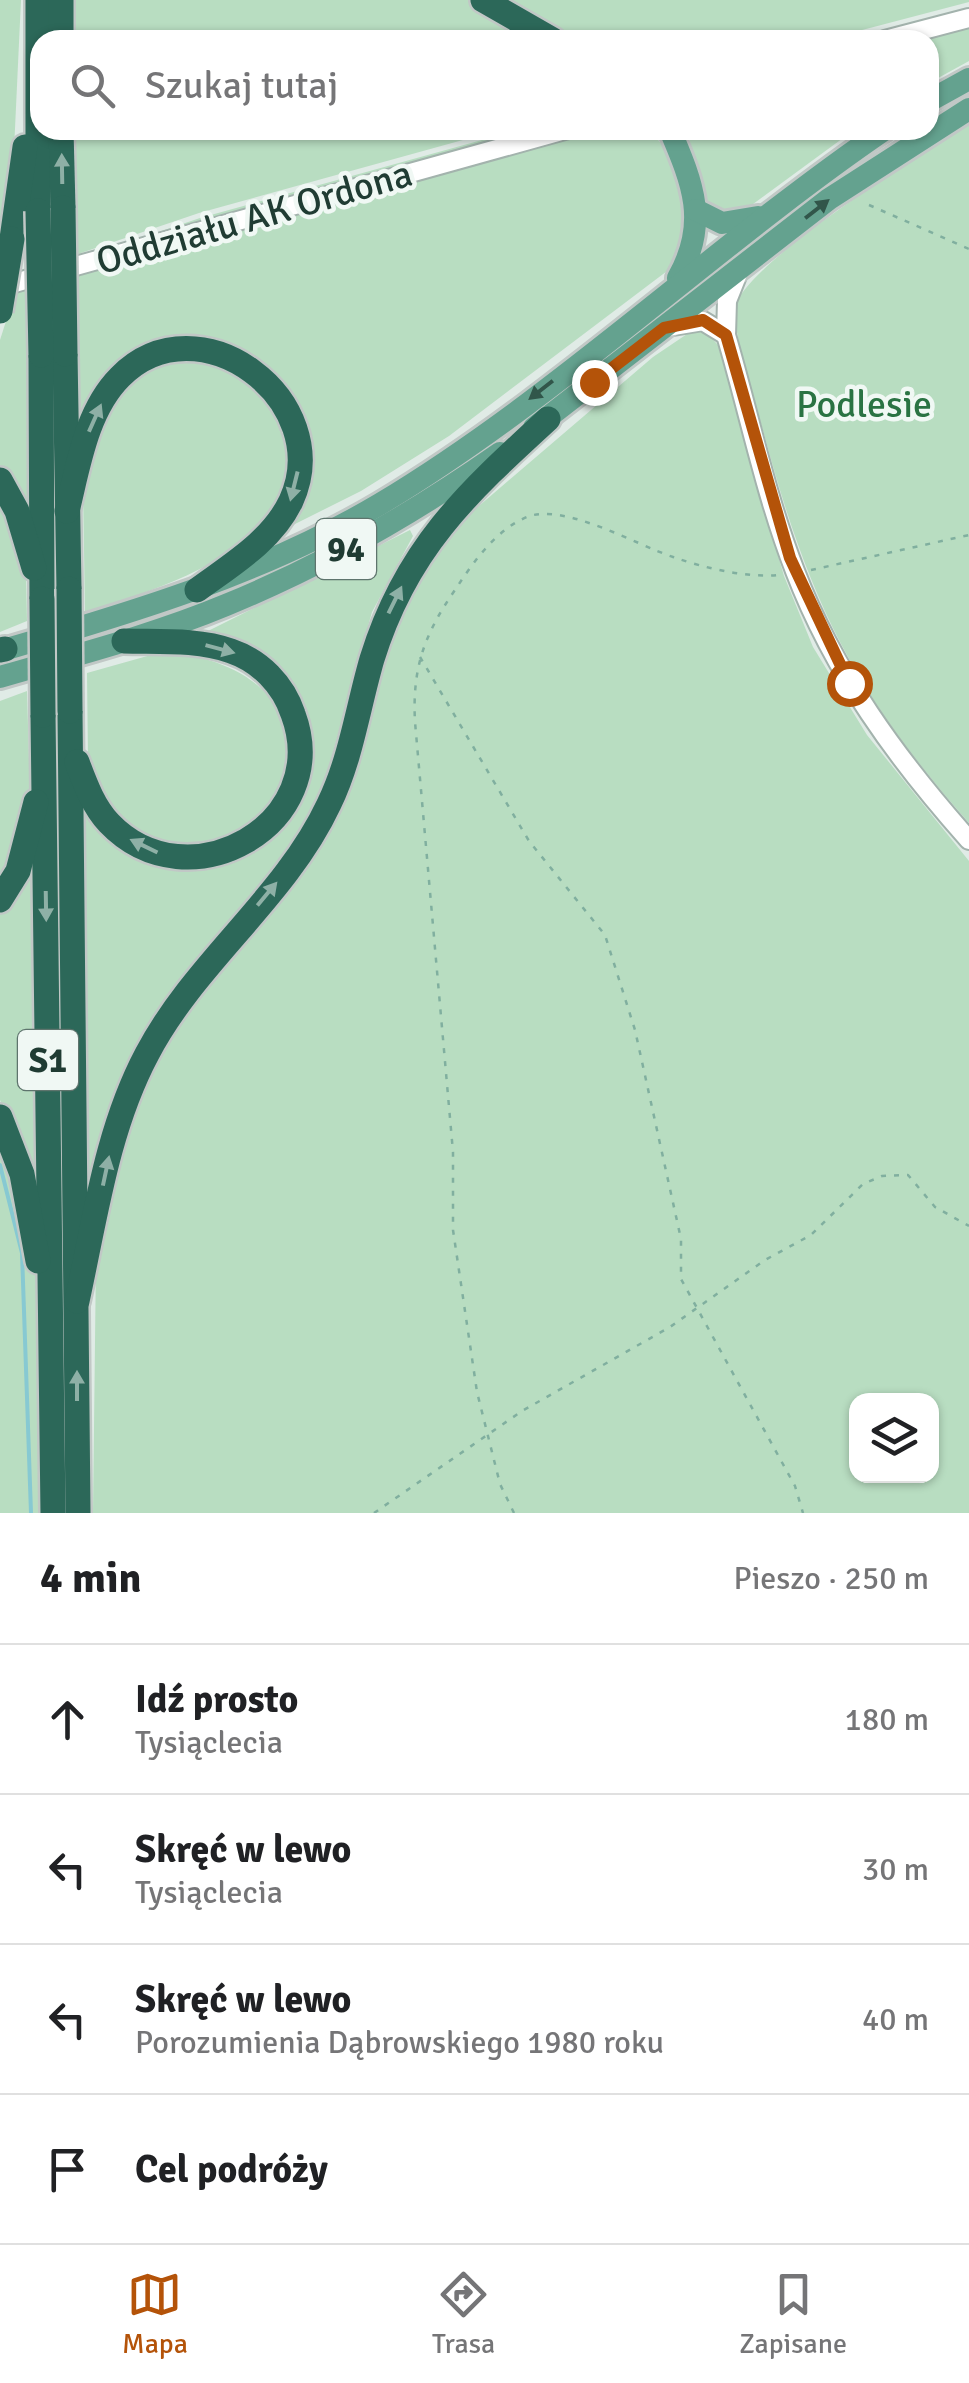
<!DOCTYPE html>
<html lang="pl">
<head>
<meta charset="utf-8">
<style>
  :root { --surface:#fff; --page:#f6f6f6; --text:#202124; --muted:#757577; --line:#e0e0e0; --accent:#b45309 }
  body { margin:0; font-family:Signika,sans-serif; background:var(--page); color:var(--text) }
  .controls { position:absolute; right:30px; bottom:30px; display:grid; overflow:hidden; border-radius:20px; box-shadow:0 2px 8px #0004 }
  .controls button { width:90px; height:90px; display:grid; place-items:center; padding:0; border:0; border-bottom:2px solid var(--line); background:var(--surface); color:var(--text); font:50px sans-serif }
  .stop { position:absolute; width:30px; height:30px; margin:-22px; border:8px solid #b45309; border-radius:50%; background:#fff }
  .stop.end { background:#b45309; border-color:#fff; box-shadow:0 2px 10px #0008 }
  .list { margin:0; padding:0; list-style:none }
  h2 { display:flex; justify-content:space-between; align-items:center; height:130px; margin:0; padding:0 40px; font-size:42px }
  h2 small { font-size:32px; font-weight:400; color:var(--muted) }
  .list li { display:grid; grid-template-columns:65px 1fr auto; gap:30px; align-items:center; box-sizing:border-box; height:150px; padding:0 40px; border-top:2px solid var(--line) }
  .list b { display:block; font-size:38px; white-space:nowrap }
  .list p { margin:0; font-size:32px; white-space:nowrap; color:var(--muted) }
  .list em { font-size:32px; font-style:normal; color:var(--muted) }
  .icon { flex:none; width:55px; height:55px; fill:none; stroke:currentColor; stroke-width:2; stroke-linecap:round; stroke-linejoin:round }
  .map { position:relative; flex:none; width:969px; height:1513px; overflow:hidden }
  .search { position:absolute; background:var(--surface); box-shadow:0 2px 8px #0004; left:30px; right:30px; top:30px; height:110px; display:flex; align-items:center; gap:25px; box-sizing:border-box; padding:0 35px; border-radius:30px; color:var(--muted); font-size:38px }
  .sheet { height:730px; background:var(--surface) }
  nav { display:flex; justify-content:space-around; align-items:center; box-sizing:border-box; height:140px; border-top:2px solid var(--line); background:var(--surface); font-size:28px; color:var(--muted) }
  nav a { display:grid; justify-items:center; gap:5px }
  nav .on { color:var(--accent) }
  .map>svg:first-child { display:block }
  .green { fill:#b8ddc1; fill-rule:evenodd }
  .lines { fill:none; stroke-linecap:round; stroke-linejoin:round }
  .stream { stroke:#87c9d2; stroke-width:4 }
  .minor-casing { stroke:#a3b3ad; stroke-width:22 }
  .major-casing { stroke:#c1c8c6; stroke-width:28 }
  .highway-casing { stroke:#c1c8c6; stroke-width:30 }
  .path { stroke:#80af9f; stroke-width:2.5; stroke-dasharray:5 8; stroke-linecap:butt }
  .minor { stroke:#fff; stroke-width:18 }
  .major { stroke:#64a28f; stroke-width:22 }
  .highway { stroke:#2c6859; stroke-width:25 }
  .highway-bridge-casing { stroke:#c1c8c6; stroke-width:30; stroke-linecap:butt }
  .highway-bridge { stroke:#2c6859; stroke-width:25 }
  .oneway { fill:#8eb0a6 }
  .oneway2 { fill:#31564a }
  .route { stroke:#b45309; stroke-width:12 }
  .labels { text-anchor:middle; stroke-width:9; stroke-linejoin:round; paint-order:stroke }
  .shield { fill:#f0f8f4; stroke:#5e746d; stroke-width:2.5 }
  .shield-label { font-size:35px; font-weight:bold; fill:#203c33 }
  .street-label { font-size:38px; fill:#203c33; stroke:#f0f8f4 }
  .park-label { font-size:38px; fill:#2a7343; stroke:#f0f8f4 }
</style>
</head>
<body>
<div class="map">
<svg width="969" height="1513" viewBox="0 0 969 1513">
  <rect width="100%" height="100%" fill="#e0ebe6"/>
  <g class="green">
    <path d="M0,0H21L14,150L0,260Z"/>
    <path d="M75,0H468L538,40H75Z"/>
    <path d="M499,0H969V2L824,40H571Z"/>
    <path d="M969,26V61L929,83V40H915Z"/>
    <path d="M969,125V823C854,693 809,601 764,434C753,393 737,350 734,308C749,260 920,155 969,125Z"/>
    <path d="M75,130H499L199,213L75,255Z"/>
    <path d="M518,130H540L108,249L200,218Z"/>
    <path d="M594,130C610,130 633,126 649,133C671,142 692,209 690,232C690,241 683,253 679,262L449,436L361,491L281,531L291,512L288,395L172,342L76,435V273Z"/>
    <path d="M687,130H854L749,207L722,216L703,197Z"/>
    <path d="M28,290L30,520L0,468V340L15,293Z"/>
    <path d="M693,330L706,332L718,345L784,576L813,647L867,735L969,861V1513H93L96,1257L118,1156L152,1069L189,1009L273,906L412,586L459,523L653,357ZM856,1400H932V1476H856Z"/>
    <path d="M181,359C197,362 220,362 234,370C292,401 307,486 257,532C215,570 139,596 85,612L83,488L109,401L150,368Z"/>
    <path d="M0,493L26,572L27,621L0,632Z"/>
    <path d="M410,530L413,536L372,612L320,799L302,838L180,986L87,1222L82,797C108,818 137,848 167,863C183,870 204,867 220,863C292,848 323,776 303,709L208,631Z"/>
    <path d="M158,653C219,653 290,684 289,754C288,763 291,777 287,785C280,803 255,823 242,838L171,850L132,831L100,796L88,761L87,673Z"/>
    <path d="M27,691L30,793L0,890V701Z"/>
    <path d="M36,842L35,1162L38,1202L0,1100V913L17,892Z"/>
    <path d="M0,1133L32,1242L39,1296L42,1513H0Z"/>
  </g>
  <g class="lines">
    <path class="stream" d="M0,1165L22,1253L31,1513"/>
    <defs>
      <g id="minor">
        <path d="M885,40L969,18"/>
        <path d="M739,271L727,301L726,335C749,413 765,494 795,571C834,673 897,759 969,840"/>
        <path d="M0,287L565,130"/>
        <path d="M667,327L703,321L726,335"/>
      </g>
      <g id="major">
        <path d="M929,101L969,79"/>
        <path d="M670,130C693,184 709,223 678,278"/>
        <path d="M696,210L722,223L758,217"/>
        <path d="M534,428L829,199L969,109"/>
        <path d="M0,651C131,613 262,574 380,504C557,398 713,247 884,130"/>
        <path d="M0,677C76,655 154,635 226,605C324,565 414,513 500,453"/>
      </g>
      <g id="highway">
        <path d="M38,0V211"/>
        <path d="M483,0L553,40"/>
        <path d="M61,40V0"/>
        <path d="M61,130L63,208"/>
        <path d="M12,239L25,147"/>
        <path d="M65,354L69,589"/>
        <path d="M41,355L42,599"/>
        <path d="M0,480L17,511L34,568"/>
        <path d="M67,511C78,467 86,411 120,377C199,297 337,401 291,501C272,541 231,565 197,590"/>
        <path d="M0,650L5,649"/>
        <path d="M70,711L78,1513"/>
        <path d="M43,715L53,1513"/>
        <path d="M77,762C85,783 93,806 109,823C188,906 334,824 293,714C283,684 260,661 231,651C198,639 158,642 124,641"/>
        <path d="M0,900L18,871L36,802"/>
        <path d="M0,1117L22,1174L38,1261"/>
        <path d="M77,1301C95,1219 107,1129 147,1054C195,962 285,898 329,804C351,759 358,707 372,659C406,549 466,494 548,419"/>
      </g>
    </defs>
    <use href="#minor" class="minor-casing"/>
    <use href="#major" class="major-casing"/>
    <use href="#highway" class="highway-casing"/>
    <g class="path">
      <path d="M834,40L871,31"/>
      <path d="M869,205L969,249"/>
      <path d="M811,570L969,535"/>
      <path d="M420,657L529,841L605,935L635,1030L681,1239V1279L795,1486L803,1513"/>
      <path d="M374,1513L522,1411L670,1327L765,1260L811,1235L863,1184L882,1176L908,1175L935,1207L969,1226"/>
      <path d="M514,1513L500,1484L477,1392L453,1230V1152L415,722C412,666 425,633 457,587C474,561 497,529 527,517C563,502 637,545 673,557C705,568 745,578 778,575"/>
    </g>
    <use href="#minor" class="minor"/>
    <use href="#major" class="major"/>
    <use href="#highway" class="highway"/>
    <defs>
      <g id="highway-bridge">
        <path d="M63,208L65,354"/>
        <path d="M38,211L41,355"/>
        <path d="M0,311L12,239"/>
        <path d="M69,589L70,711"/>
        <path d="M42,599L43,715"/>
      </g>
    </defs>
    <use href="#highway-bridge" class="highway-bridge-casing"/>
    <use href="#highway-bridge" class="highway-bridge"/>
  </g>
  <defs><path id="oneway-solid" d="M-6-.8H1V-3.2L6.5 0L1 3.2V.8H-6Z" transform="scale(2.5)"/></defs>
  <g class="oneway">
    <use href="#oneway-solid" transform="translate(62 169) rotate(-91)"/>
    <use href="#oneway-solid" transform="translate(95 418) rotate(-66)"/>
    <use href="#oneway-solid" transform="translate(294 486) rotate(104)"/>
    <use href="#oneway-solid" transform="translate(395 600) rotate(-64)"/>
    <use href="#oneway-solid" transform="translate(220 649) rotate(15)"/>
    <use href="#oneway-solid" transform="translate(144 846) rotate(-154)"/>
    <use href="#oneway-solid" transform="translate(267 894) rotate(-50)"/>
    <use href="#oneway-solid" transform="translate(46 906) rotate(89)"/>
    <use href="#oneway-solid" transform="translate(106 1171) rotate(-78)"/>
    <use href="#oneway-solid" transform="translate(77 1386) rotate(-90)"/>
  </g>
  <g class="oneway2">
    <use href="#oneway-solid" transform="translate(817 209) rotate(-38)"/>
    <use href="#oneway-solid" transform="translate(541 390) rotate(142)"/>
  </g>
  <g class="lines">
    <path class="route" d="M594,382L664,328L703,320L726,335L790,558L849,683"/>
  </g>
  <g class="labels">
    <g class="shield">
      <rect x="316" y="519" width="60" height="60" rx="8"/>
      <rect x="18" y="1030" width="60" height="60" rx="8"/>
    </g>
    <g class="shield-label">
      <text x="346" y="561">94</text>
      <text x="48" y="1072">S1</text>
    </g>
    <g class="street-label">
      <text transform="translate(254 217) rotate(-16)" y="13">Oddziału AK Ordona</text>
    </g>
    <g class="park-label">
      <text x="864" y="417">Podlesie</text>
    </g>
  </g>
</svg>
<div class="controls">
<button><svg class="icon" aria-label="layers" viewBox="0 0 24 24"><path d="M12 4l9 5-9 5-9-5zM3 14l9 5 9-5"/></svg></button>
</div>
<div class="stop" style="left:849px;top:683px"></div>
<div class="stop end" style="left:594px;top:382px"></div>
<div class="search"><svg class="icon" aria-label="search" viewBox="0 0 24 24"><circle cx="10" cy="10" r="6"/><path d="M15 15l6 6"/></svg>Szukaj tutaj</div>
</div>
<section class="sheet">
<h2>4 min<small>Pieszo · 250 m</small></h2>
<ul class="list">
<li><svg class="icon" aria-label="ahead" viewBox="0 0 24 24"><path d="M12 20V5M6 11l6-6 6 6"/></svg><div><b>Idź prosto</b><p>Tysiąclecia</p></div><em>180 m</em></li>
<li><svg class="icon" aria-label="left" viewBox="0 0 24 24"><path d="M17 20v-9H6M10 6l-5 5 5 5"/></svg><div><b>Skręć w lewo</b><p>Tysiąclecia</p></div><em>30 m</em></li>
<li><svg class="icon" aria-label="left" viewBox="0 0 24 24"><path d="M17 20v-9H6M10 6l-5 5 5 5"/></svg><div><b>Skręć w lewo</b><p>Porozumienia Dąbrowskiego 1980 roku</p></div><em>40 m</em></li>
<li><svg class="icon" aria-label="arrive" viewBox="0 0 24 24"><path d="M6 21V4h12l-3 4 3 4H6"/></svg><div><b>Cel podróży</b></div></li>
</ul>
</section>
<nav>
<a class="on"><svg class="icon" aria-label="map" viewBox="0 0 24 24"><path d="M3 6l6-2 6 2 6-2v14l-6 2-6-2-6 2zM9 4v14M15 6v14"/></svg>Mapa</a>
<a><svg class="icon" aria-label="directions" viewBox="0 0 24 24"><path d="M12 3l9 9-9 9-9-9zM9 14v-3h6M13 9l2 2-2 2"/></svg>Trasa</a>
<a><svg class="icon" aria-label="saved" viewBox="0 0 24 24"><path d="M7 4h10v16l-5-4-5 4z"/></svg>Zapisane</a>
</nav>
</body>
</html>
